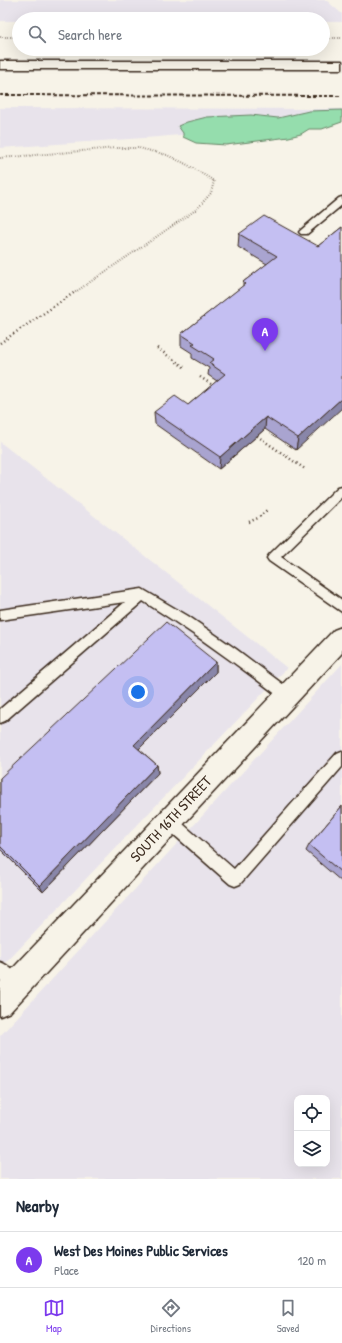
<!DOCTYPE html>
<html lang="en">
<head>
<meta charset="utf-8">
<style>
  :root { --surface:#fff; --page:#f6f6f7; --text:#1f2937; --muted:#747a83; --line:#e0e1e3; --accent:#7c3aed }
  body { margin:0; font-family:"Patrick Hand",sans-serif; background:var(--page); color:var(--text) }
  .controls { position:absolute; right:12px; bottom:12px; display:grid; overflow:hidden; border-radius:8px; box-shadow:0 4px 16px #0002 }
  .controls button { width:36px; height:36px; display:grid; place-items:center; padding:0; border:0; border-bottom:1px solid var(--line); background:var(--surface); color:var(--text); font:20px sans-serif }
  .you { position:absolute; left:138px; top:692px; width:14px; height:14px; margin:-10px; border:3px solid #fff; border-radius:50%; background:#1a73e8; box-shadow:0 0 0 6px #1a73e833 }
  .badge { display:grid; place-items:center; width:26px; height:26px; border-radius:50%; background:var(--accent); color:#fff; font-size:13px; font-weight:700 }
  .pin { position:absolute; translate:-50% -33px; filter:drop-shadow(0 1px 2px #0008) }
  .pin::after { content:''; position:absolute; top:21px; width:14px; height:12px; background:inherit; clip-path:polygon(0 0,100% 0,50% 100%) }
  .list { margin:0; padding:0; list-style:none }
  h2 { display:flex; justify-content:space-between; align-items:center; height:52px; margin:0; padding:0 16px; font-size:17px }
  h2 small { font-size:13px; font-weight:400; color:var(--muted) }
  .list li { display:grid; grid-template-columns:26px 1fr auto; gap:12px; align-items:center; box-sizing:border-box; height:56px; padding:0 16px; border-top:1px solid var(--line) }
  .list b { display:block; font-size:15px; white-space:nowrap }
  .list p { margin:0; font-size:13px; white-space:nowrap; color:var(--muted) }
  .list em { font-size:13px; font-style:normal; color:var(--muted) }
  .icon { flex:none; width:22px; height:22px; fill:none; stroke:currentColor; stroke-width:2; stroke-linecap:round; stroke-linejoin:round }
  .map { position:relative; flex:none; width:342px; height:1179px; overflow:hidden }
  .search { position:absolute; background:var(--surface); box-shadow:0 4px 16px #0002; left:12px; right:12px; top:12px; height:44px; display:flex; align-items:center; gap:10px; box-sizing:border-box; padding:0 14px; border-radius:22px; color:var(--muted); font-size:15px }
  .sheet { height:108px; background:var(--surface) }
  nav { display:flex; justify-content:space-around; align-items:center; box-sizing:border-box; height:56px; border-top:1px solid var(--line); background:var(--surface); font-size:11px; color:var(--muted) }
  nav a { display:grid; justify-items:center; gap:2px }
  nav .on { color:var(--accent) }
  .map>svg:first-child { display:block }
  .built { fill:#e8e3eb; fill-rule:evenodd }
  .green { fill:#95ddad; stroke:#688466 }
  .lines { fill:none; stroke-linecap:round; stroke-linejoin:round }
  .lane-casing { stroke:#3b2a1e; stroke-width:3 }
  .street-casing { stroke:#3b2a1e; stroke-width:3 }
  .path-far1 { stroke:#3b2a1e; stroke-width:2; stroke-dasharray:0.5 2; stroke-linecap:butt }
  .path { stroke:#3b2a1e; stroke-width:2.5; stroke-dasharray:1 3; stroke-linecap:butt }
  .lane { fill:#f7f3e8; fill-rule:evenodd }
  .street { fill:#f7f3e8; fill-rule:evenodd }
  .rail { stroke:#3b2a1e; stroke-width:2; stroke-dasharray:4 2; stroke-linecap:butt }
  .wall { fill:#a9a4d0; stroke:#3b2a1e }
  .shaded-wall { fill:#8986a9; stroke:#3b2a1e }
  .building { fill:#c4bff2; stroke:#3b2a1e }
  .labels { text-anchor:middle; stroke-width:3; stroke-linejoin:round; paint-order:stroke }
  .street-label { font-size:15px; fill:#3b2a1e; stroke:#f7f3e8 }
</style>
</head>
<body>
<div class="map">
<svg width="342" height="1179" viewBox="0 0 342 1179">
  <rect width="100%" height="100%" fill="#f7f3e8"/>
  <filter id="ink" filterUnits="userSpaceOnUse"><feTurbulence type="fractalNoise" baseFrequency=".025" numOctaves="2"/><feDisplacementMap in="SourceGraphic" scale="8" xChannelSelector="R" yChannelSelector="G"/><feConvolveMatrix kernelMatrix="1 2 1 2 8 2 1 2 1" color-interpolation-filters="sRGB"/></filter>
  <g filter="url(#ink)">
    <g class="built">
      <path d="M0,0H326L342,14V22H323V19H19V21H0Z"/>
      <path d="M0,108L342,109V120L158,137L0,148Z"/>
      <path d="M0,442L287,668L0,969Z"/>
      <path d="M342,664V1179H0V1036ZM297,1098H327V1164H297Z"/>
    </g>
    <path class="green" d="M342,110V122L322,129H309L301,134L289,137L226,145L196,143L183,137V133L178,126L187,122L207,117L251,115L278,118L309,111Z"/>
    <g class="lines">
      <defs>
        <g id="lane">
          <path d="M342,197V205L307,234H301L299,232L301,230L339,198Z"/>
          <path d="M342,486V497L281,557L342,600V612L269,561L267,558L269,555L338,487Z"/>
          <path d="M142,589L188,616L236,649L292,691L293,695L292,699L287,701L282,699C237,664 191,631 143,601L5,721L0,723V709L125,602L0,620V610Z"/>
          <path d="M342,751V767L240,884L235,886L230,884L164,826L162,821L164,816L169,814L174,816L234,869L337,753Z"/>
          <path d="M0,962C9,965 20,976 24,985L21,990L16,993L11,990L0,980Z"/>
        </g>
        <g id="street">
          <rect x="0" y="61" width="342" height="8"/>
          <path d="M342,627V653L10,1012L0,1016V982L334,630Z"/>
        </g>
      </defs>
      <use href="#lane" class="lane-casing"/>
      <use href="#street" class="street-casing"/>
      <g class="path-far1">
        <path d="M0,37H19"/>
        <path d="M323,38H342"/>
        <path d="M0,158L116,148H139L167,155L188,165L214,181L211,193L197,209L74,293"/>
      </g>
      <g class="path">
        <path d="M0,343L75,292"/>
        <path d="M157,348L184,367"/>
        <path d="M200,377L214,386"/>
        <path d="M257,436L305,469"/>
        <path d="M249,522L258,518L268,509"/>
      </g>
      <use href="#lane" class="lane"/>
      <use href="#street" class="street"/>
      <path class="rail" d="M0,95L342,96"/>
    </g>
    <g class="wall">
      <path d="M342,227L296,450L265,429L219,469L155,424L154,412L188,405L217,381L208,375L209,368L192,358V353L181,346V334L243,286V282L267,264L238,247L239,234L318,246Z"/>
      <path d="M216,662V672L139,749L157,765L158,773L43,892L0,849V778Z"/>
      <path d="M342,806V882L306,851L309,845Z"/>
    </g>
    <g class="shaded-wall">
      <path d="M342,398V408L296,450L298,438Z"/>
      <path d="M266,417L265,429L219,469L220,457Z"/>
      <path d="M216,662V672L135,753L134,745Z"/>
      <path d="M157,765L158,773L43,892L40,886Z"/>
    </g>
    <g class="building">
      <path d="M264,216L318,246L342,227V398L298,438L266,417L220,457L154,412L175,396L188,405L225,374L209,363L214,359L192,345L195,343L181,334L245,284L243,282L277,256L239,234Z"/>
      <path d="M166,622L216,662L134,745L157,765L40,886L0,846V778Z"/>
      <path d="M342,806V873L309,845Z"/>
    </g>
  </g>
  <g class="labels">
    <g class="street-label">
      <text transform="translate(171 819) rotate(-47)" y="5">SOUTH 16TH STREET</text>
    </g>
  </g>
</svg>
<div class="controls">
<button><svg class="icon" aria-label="locate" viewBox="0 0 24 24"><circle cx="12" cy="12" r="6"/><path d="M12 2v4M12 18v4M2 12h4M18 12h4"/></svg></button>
<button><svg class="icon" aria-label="layers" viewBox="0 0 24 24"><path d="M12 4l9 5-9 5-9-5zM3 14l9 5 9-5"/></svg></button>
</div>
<div class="you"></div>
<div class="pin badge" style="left:265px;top:351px">A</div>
<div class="search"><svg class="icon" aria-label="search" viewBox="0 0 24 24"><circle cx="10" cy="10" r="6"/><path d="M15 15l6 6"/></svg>Search here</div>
</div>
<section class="sheet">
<h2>Nearby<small></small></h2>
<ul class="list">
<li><span class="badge">A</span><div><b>West Des Moines Public Services</b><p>Place</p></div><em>120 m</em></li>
</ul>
</section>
<nav>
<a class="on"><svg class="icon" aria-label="map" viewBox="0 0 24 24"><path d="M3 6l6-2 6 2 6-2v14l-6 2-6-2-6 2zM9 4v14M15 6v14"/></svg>Map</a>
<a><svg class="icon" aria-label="directions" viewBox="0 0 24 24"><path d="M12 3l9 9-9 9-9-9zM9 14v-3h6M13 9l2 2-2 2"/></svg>Directions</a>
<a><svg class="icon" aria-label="saved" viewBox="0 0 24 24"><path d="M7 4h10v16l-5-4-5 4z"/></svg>Saved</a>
</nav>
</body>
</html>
